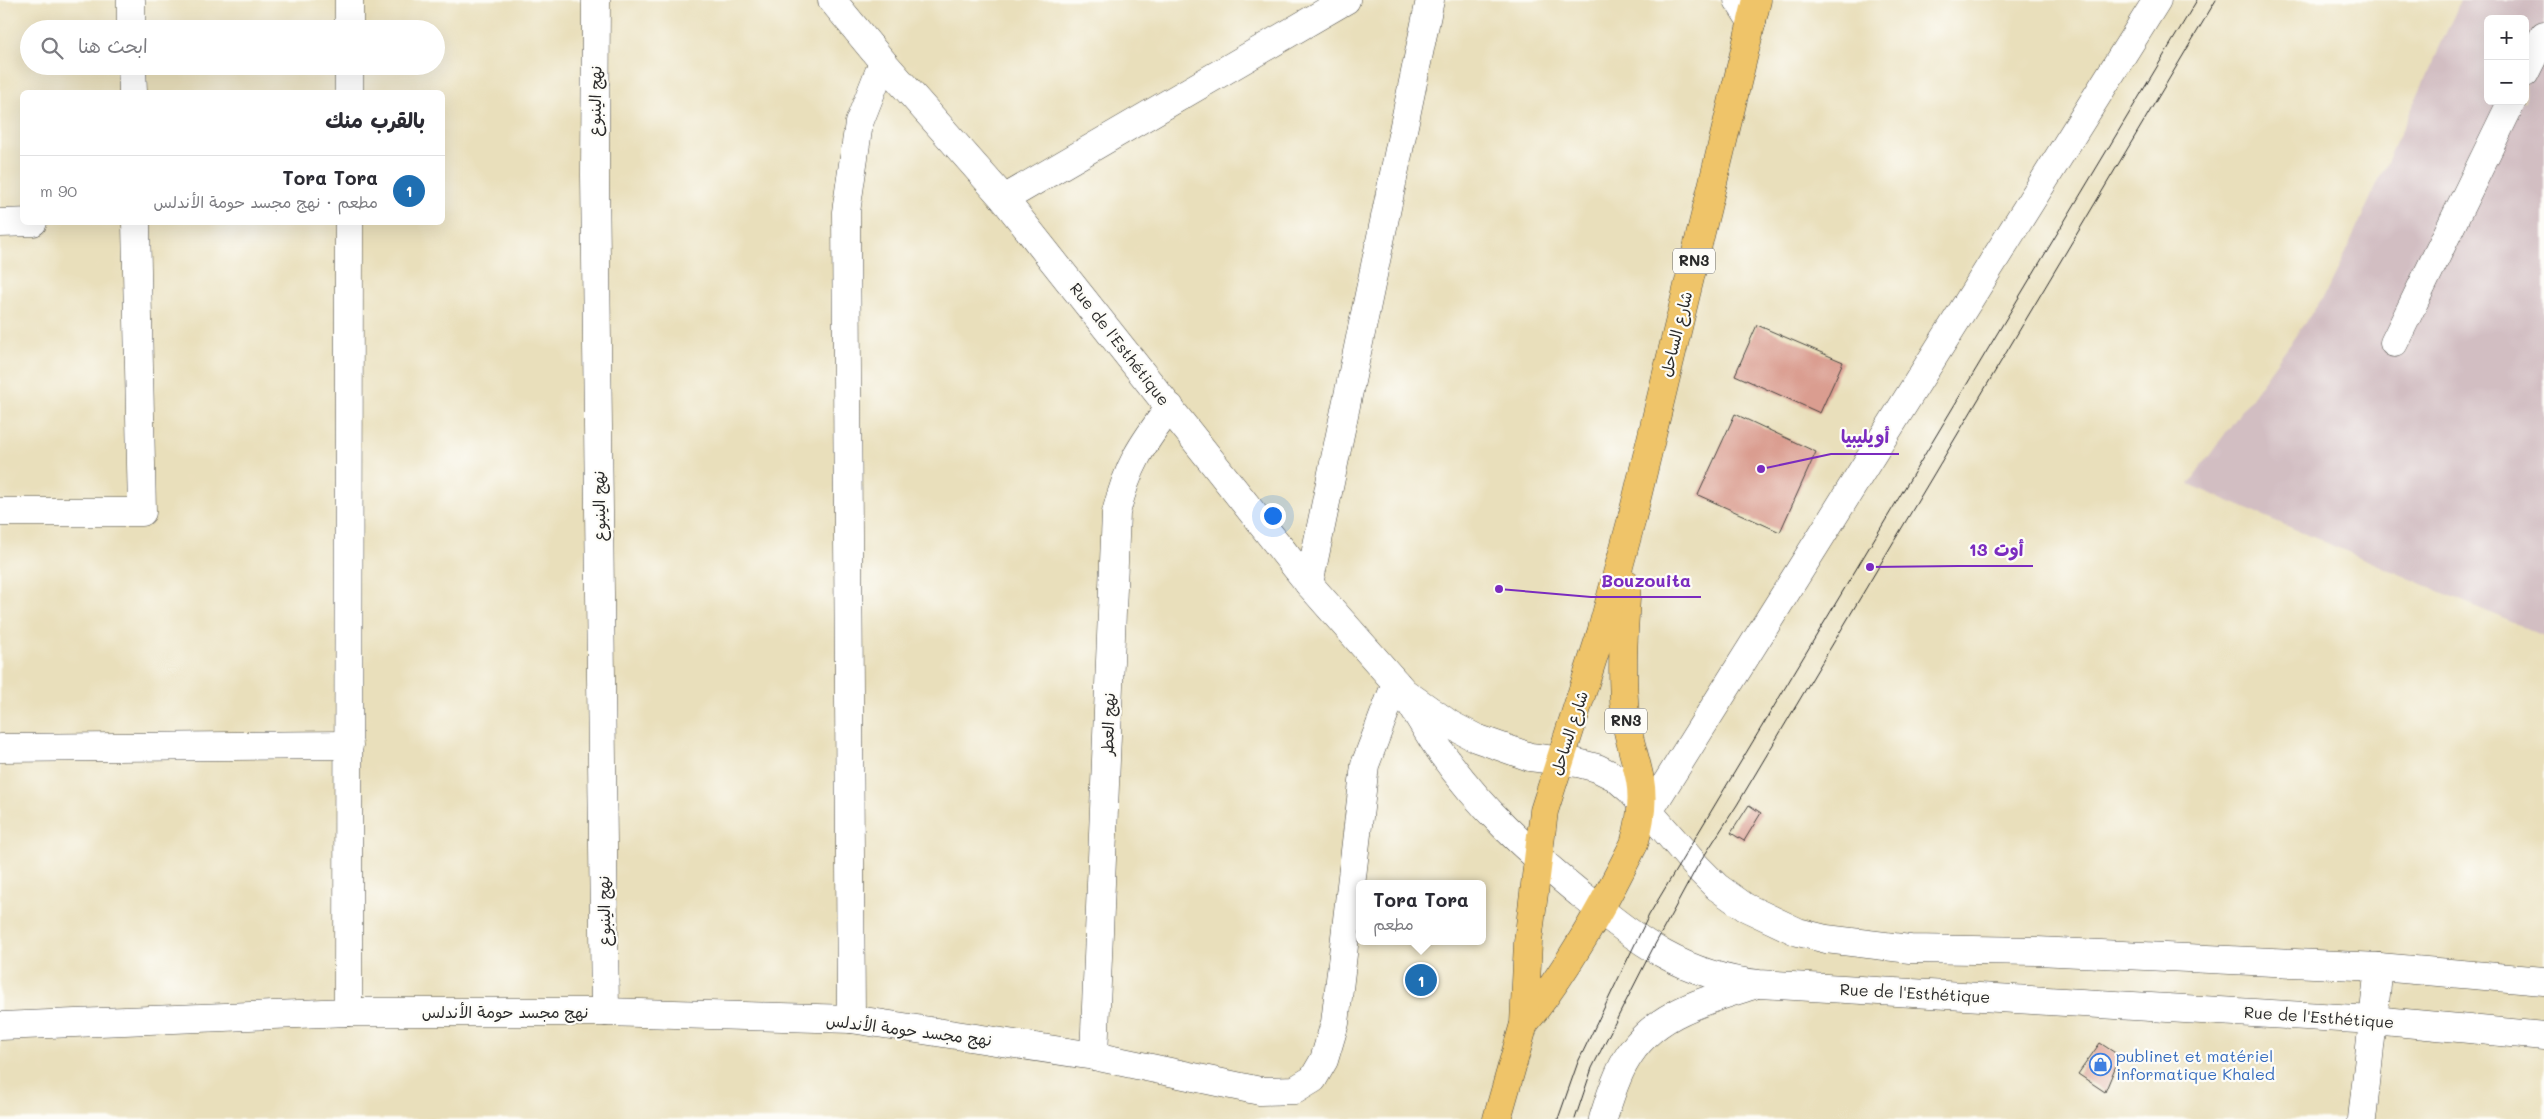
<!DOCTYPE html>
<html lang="ar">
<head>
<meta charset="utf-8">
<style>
  :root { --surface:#fff; --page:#f2f2f3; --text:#2b2b33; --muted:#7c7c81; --line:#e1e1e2; --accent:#1f6fb2 }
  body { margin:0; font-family:Mali,"Playpen Sans Arabic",sans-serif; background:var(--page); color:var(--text); direction:rtl }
  .controls { position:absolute; right:15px; top:15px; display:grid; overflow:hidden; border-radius:8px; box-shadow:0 5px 20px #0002 }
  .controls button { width:45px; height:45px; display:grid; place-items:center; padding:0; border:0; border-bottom:1px solid var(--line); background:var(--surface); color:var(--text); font:25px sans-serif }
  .you { position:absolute; left:1272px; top:515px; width:18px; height:18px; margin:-12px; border:4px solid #fff; border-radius:50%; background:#1a73e8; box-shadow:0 0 0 8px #1a73e833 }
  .badge { display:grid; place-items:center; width:32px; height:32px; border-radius:50%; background:var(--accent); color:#fff; font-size:16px; font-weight:700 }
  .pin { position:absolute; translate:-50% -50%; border:2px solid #fff; box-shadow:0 1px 5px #0006 }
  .popup { position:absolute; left:1356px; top:880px; width:130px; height:65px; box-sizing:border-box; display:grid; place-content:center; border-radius:8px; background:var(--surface); filter:drop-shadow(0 1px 4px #0005); font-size:16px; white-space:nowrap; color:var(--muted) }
  .popup b { font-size:19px; color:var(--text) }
  .popup::after { content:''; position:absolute; left:50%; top:100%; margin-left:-10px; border:10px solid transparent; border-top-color:var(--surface) }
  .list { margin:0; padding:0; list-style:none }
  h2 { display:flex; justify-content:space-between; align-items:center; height:65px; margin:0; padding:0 20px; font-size:21px }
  h2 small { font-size:16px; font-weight:400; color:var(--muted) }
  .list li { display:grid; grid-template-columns:32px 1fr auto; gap:15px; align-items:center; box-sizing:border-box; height:70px; padding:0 20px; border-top:1px solid var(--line) }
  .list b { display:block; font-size:19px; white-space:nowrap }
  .list p { margin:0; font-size:16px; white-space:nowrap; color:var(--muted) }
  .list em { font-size:16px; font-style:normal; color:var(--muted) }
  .icon { flex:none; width:28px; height:28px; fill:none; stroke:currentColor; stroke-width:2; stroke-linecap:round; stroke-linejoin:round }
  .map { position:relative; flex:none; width:2544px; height:1119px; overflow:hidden; direction:ltr }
  .search { position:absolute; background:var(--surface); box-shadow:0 5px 20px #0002; left:20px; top:20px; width:425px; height:55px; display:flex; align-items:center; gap:12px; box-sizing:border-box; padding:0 18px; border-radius:28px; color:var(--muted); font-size:19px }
  .panel { position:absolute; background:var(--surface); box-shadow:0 5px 20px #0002; left:20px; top:90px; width:425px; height:135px; border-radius:8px; direction:rtl }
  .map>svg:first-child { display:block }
  .industrial { fill:#d2bec2; fill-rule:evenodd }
  .building { fill:#da9d90 }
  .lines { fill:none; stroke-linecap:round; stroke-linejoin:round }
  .minor-casing { stroke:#484641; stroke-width:29 }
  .major-casing { stroke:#484641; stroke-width:29 }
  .minor { stroke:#fff; stroke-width:28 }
  .major { stroke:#efc469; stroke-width:28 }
  .tram { stroke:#2b2b2b; stroke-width:1 }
  .labels { text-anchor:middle; stroke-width:4.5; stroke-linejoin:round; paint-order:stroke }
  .shield { fill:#fdfcf7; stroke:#6a6a68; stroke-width:1 }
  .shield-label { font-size:15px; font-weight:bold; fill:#2b2b2b }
  .street-label { font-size:16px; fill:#2b2b2b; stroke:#fdfcf7 }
  .shop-label { font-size:16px; fill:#366cbe; stroke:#fdfcf7; text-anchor:start }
  .leader { fill:none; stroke:#7b2cbf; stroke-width:2 }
  .callout-dot { fill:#7b2cbf; stroke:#fdfcf7; stroke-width:2 }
  .callout-label { font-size:18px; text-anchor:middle; font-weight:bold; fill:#7b2cbf; stroke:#fdfcf7; stroke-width:4.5; stroke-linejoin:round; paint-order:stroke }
</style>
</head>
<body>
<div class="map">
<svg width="2544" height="1119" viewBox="0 0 2544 1119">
  <rect width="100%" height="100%" fill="#fdfcf7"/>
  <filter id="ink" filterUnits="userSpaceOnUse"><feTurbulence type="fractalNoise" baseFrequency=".02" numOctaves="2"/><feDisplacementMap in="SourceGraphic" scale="10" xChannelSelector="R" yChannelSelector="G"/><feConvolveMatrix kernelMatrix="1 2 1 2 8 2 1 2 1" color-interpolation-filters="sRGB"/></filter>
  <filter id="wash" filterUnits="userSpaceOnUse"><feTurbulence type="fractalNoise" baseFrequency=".0096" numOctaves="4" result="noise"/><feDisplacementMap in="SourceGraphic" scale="20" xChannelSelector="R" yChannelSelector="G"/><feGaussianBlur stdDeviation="1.12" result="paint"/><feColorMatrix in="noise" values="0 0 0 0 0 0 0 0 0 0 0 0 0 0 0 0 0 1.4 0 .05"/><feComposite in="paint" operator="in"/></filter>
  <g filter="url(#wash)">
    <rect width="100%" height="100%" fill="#e9dfbb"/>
    <path class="industrial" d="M2461,0H2544V636L2189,484L2329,289ZM2488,19H2525V101H2488Z"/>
    <g id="blocks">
      <g class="building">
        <path d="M1757,325L1843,362L1820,413L1735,375Z"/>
        <path d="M1735,414L1816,452L1780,532L1698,495Z"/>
        <path d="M1749,805L1761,813L1744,841L1731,833Z"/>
        <path d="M2100,1043L2120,1056L2105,1092L2078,1074Z"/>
      </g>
    </g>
  </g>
  <g filter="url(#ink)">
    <use href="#blocks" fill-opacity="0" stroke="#484641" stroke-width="1"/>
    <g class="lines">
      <defs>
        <g id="minor">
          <path d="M131,0V29"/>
          <path d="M596,0L595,175L605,1012"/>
          <path d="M832,0L883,62L1004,199L1309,584L1404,692L1451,725L1476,738L1530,757L1578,763L1597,768L1615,777L1630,790L1697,867L1717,887L1745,907L1798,932L1826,939L1910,949L2037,951L2379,967L2544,981"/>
          <path d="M1738,0L1752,22"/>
          <path d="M349,29V0"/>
          <path d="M132,66L133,92"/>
          <path d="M2525,73L2544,35"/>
          <path d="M349,92V66"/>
          <path d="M1004,199L1346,0"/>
          <path d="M0,223L33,222"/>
          <path d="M2394,343L2512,101"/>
          <path d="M0,512H142L136,222"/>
          <path d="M1309,584L1430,0"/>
          <path d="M1411,704C1421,720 1430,737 1441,752C1479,807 1528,851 1579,893C1639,941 1680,975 1759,984L2373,1020L2544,1036"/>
          <path d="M0,748L349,745"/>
          <path d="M1639,827L2157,0"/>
          <path d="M348,1012L349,222"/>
          <path d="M851,1019L846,212L859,123L883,62"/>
          <path d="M0,1026L348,1012H605L851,1019L1094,1056L1260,1091L1295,1090L1313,1079L1324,1060L1335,1023L1365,765L1396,683"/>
          <path d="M1094,1056L1116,513C1128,465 1141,446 1170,407"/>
          <path d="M1603,1119C1609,1100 1615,1079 1625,1062C1652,1013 1705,1001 1754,985"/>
          <path d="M2362,1119L2379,967"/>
        </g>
        <g id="major">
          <path d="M1524,1024C1569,968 1602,908 1634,844C1640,824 1644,802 1640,780C1636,758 1627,737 1625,713C1621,671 1624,627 1627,584"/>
          <path d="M1497,1119L1524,1024L1528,942L1544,811L1601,633L1631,522L1757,0"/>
        </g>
      </defs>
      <use href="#minor" class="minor-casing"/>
      <use href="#major" class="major-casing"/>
      <use href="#minor" class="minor"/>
      <use href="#major" class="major"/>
      <g class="tram">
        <path d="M1558,1119L1578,1062L1649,915L2197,0"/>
        <path d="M1575,1119L1592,1068L1652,950L1697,867L1737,805L2216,0"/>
      </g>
    </g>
  </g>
  <defs>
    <symbol id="shop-ring" viewBox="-11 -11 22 22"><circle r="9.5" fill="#fdfcf7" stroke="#3f7fe0" stroke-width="1.5"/><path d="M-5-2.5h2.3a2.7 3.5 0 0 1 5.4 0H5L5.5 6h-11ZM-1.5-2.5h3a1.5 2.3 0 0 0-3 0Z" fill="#3f7fe0"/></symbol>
  </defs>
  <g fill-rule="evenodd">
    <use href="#shop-ring" x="2088" y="1052" width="25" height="25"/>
  </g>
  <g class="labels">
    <g class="shield">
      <rect x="1673" y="248.5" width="42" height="25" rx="4"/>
      <rect x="1605" y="708.5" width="42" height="25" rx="4"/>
    </g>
    <g class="shield-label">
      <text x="1694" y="266">RN3</text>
      <text x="1626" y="726">RN3</text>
    </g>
    <g class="street-label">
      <text transform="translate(595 101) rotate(-89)" y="6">نهج الينبوع</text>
      <text transform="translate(1676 334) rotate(-76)" y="6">شارع الساحل</text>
      <text transform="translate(1120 344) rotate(52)" y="6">Rue de l'Esthétique</text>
      <text transform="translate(599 506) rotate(-91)" y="6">نهج الينبوع</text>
      <text transform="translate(1108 724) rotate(-88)" y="6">نهج العطر</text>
      <text transform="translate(1569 733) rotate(-72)" y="6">شارع الساحل</text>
      <text transform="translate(604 911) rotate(-91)" y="6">نهج الينبوع</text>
      <text transform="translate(1915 993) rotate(3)" y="6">Rue de l'Esthétique</text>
      <text x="505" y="1018">نهج مجسد حومة الأندلس</text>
      <text transform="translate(2319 1017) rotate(4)" y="6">Rue de l'Esthétique</text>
      <text transform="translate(909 1030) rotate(7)" y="6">نهج مجسد حومة الأندلس</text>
    </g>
    <g class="shop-label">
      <text x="2116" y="1062">publinet et matériel<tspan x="2116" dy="18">informatique Khaled</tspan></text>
    </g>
  </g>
  <path class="leader" d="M1761 469L1831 454H1899M1870 567L1958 566H2033M1499 589L1591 597H1701"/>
  <g class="callout-dot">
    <circle cx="1761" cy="469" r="5"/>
    <circle cx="1870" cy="567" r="5"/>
    <circle cx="1499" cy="589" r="5"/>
  </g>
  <g class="callout-label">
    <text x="1865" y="443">أويليبيا</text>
    <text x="1996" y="556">13 أوت</text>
    <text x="1646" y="587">Bouzouita</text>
  </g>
</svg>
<div class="controls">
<button>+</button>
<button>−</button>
</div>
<div class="you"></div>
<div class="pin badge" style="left:1421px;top:980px">1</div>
<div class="popup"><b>Tora Tora</b>مطعم</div>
<div class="search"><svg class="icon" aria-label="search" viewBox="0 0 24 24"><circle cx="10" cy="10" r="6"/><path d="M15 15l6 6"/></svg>ابحث هنا</div>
<section class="panel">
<h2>بالقرب منك<small></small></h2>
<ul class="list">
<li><span class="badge">1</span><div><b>Tora Tora</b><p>مطعم · نهج مجسد حومة الأندلس</p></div><em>90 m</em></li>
</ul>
</section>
</div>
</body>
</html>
